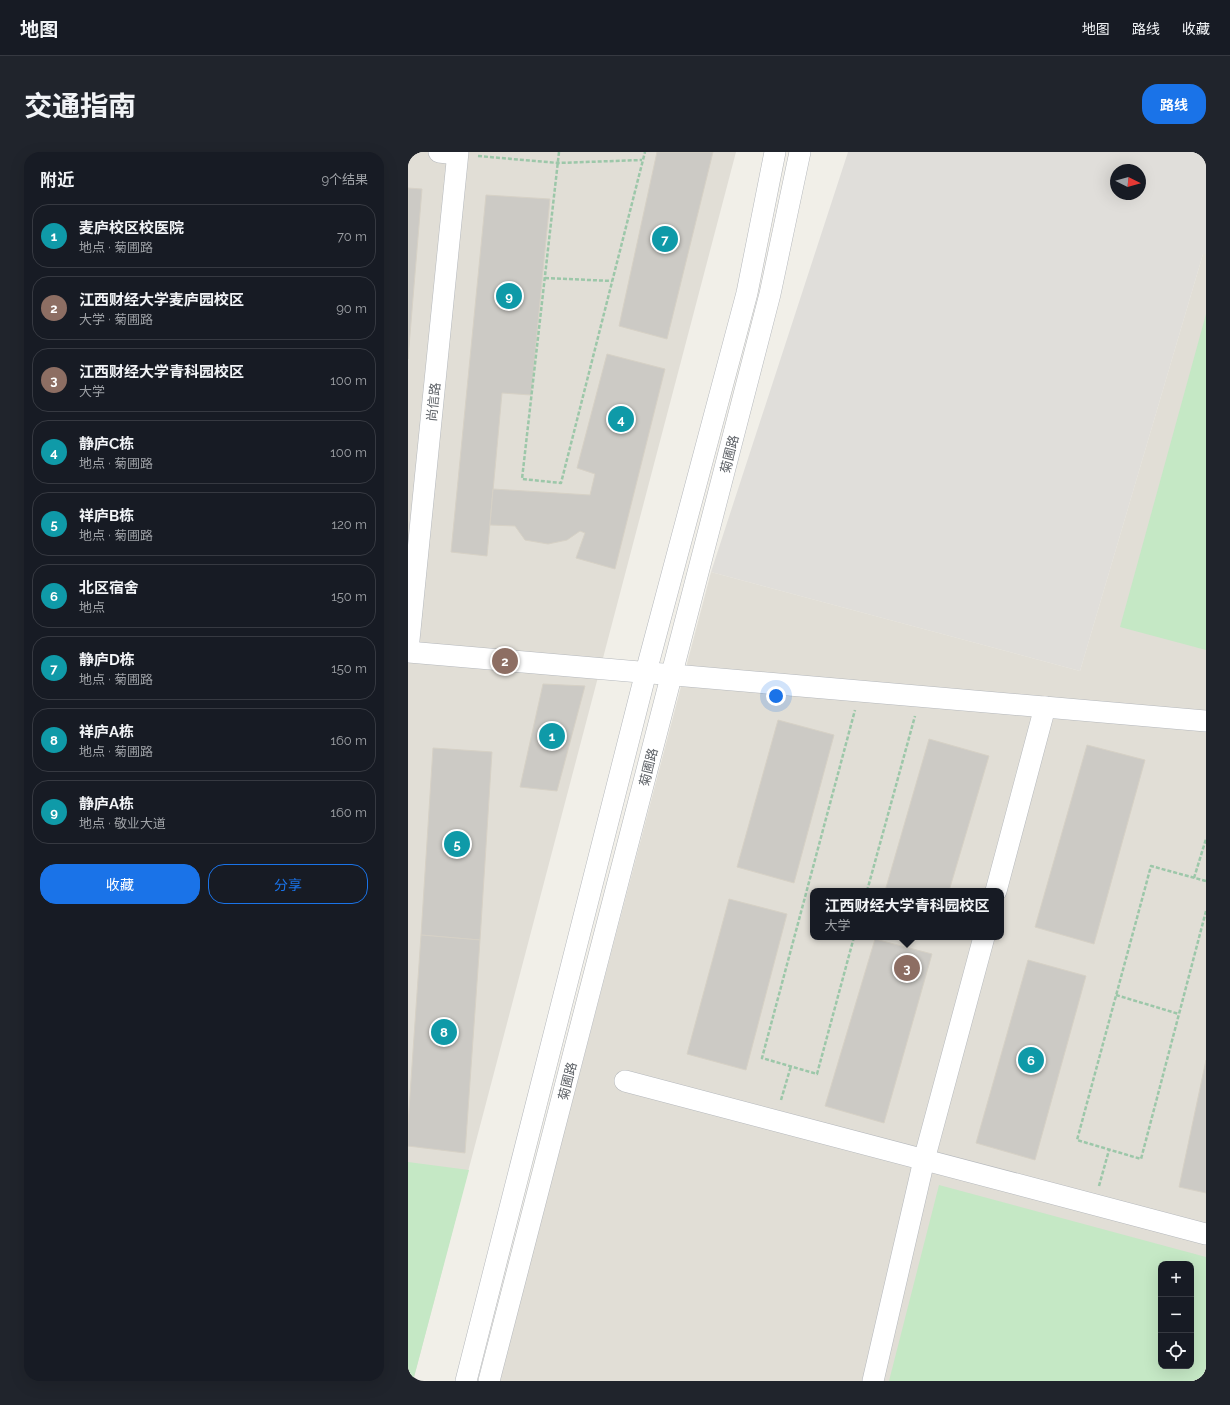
<!DOCTYPE html>
<html lang="zh">
<head>
<meta charset="utf-8">
<style>
  :root { --surface:#171b24; --page:#20242c; --text:#f1f3f6; --muted:#9ea1a6; --line:#363941; --accent:#1a73e8 }
  body { margin:0; font-family:Raleway,"Noto Sans SC",sans-serif; background:var(--page); color:var(--text) }
  .controls { position:absolute; right:12px; bottom:12px; display:grid; overflow:hidden; border-radius:8px; box-shadow:0 4px 16px #0002 }
  .controls button { width:36px; height:36px; display:grid; place-items:center; padding:0; border:0; border-bottom:1px solid var(--line); background:var(--surface); color:var(--text); font:20px sans-serif }
  .compass { position:absolute; left:702px; top:12px; width:36px; height:36px; border-radius:50%; background:var(--surface); box-shadow:0 4px 16px #0002; rotate:95deg }
  .you { position:absolute; left:368px; top:544px; width:14px; height:14px; margin:-10px; border:3px solid #fff; border-radius:50%; background:#1a73e8; box-shadow:0 0 0 6px #1a73e833 }
  .badge { display:grid; place-items:center; width:26px; height:26px; border-radius:50%; background:var(--accent); color:#fff; font-size:13px; font-weight:700 }
  .pin { position:absolute; translate:-50% -50%; border:2px solid #fff; box-shadow:0 1px 4px #0006 }
  .popup { position:absolute; left:402px; top:736px; width:194px; height:52px; box-sizing:border-box; display:grid; place-content:center; border-radius:8px; background:var(--surface); filter:drop-shadow(0 1px 3px #0005); font-size:13px; white-space:nowrap; color:var(--muted) }
  .popup b { font-size:15px; color:var(--text) }
  .popup::after { content:''; position:absolute; left:50%; top:100%; margin-left:-8px; border:8px solid transparent; border-top-color:var(--surface) }
  .list { margin:0; padding:0; list-style:none }
  h2 { display:flex; justify-content:space-between; align-items:center; height:52px; margin:0; padding:0 16px; font-size:17px }
  h2 small { font-size:13px; font-weight:400; color:var(--muted) }
  .list li { display:grid; grid-template-columns:26px 1fr auto; gap:12px; align-items:center; box-sizing:border-box; height:64px; margin:0 8px 8px; padding:0 8px; border:1px solid var(--line); border-radius:16px }
  .list b { display:block; font-size:15px; white-space:nowrap }
  .list p { margin:0; font-size:13px; white-space:nowrap; color:var(--muted) }
  .list em { font-size:13px; font-style:normal; color:var(--muted) }
  .actions { display:flex; gap:8px; padding:12px 16px }
  .actions a { flex:1; padding:9px 0; border:1px solid var(--accent); border-radius:16px; text-align:center; font-size:14px; color:var(--accent) }
  .actions .main { background:var(--accent); color:#fff }
  .icon { flex:none; width:22px; height:22px; fill:none; stroke:currentColor; stroke-width:2; stroke-linecap:round; stroke-linejoin:round }
  .map { position:relative; flex:none; width:798px; height:1229px; overflow:hidden; border-radius:16px }
  header { display:flex; align-items:center; gap:24px; box-sizing:border-box; height:56px; padding:0 20px; background:var(--surface); border-bottom:1px solid var(--line) }
  header strong { font-size:19px }
  nav { display:flex; gap:22px; margin-inline-start:auto; font-size:14px }
  .intro { display:flex; align-items:center; justify-content:space-between; box-sizing:border-box; height:96px; padding:0 24px }
  h1 { margin:0; font-size:28px }
  .button { padding:10px 18px; border-radius:16px; background:var(--accent); color:#fff; font-size:14px; font-weight:700 }
  main { display:flex; gap:24px; padding:0 24px }
  aside { flex:1; background:var(--surface); border-radius:16px; box-shadow:0 4px 16px #0002 }
  .map>svg:first-child { display:block }
  .industrial { fill:#e0deda; fill-rule:evenodd }
  .education { fill:#e1ded6; fill-rule:evenodd }
  .green { fill:#c5e8c5; fill-rule:evenodd }
  .building { fill:#cccac5; stroke:#d6d1c6 }
  .lines { fill:none; stroke-linecap:round; stroke-linejoin:round }
  .minor-casing { stroke:#b5b8bc; stroke-width:22 }
  .path { stroke:#9cc7a9; stroke-width:2.5; stroke-dasharray:4 2; stroke-linecap:butt }
  .minor { stroke:#fff; stroke-width:21 }
  .labels { text-anchor:middle; stroke-width:3; stroke-linejoin:round; paint-order:stroke }
  .street-label { font-size:13px; fill:#5f6368; stroke:#fff }
</style>
</head>
<body>
<header>
<strong>地图</strong>
<nav><a>地图</a><a>路线</a><a>收藏</a></nav>
</header>
<div class="intro"><h1>交通指南</h1><a class="button">路线</a></div>
<main>
<aside>
<h2>附近<small>9个结果</small></h2>
<ul class="list">
<li><span class="badge" style="background:#0f9aa8">1</span><div><b>麦庐校区校医院</b><p>地点 · 菊圃路</p></div><em>70 m</em></li>
<li><span class="badge" style="background:#8d6e63">2</span><div><b>江西财经大学麦庐园校区</b><p>大学 · 菊圃路</p></div><em>90 m</em></li>
<li><span class="badge" style="background:#8d6e63">3</span><div><b>江西财经大学青科园校区</b><p>大学</p></div><em>100 m</em></li>
<li><span class="badge" style="background:#0f9aa8">4</span><div><b>静庐C栋</b><p>地点 · 菊圃路</p></div><em>100 m</em></li>
<li><span class="badge" style="background:#0f9aa8">5</span><div><b>祥庐B栋</b><p>地点 · 菊圃路</p></div><em>120 m</em></li>
<li><span class="badge" style="background:#0f9aa8">6</span><div><b>北区宿舍</b><p>地点</p></div><em>150 m</em></li>
<li><span class="badge" style="background:#0f9aa8">7</span><div><b>静庐D栋</b><p>地点 · 菊圃路</p></div><em>150 m</em></li>
<li><span class="badge" style="background:#0f9aa8">8</span><div><b>祥庐A栋</b><p>地点 · 菊圃路</p></div><em>160 m</em></li>
<li><span class="badge" style="background:#0f9aa8">9</span><div><b>静庐A栋</b><p>地点 · 敬业大道</p></div><em>160 m</em></li>
</ul>
<div class="actions"><a class="main">收藏</a><a>分享</a></div>
</aside>
<div class="map">
<svg width="798" height="1229" viewBox="0 0 798 1229">
  <rect width="100%" height="100%" fill="#f1efe8"/>
  <path class="industrial" d="M440,0H798V102H795L672,519L303,420ZM708,18H732V42H708Z"/>
  <g class="education">
    <path d="M0,0H328L5,1229H0Z"/>
    <path d="M795,102H798V1229H91L303,420L672,519ZM405,739H593V785H405ZM753,1112H783V1214H753Z"/>
  </g>
  <g class="green">
    <path d="M798,162V498L712,475Z"/>
    <path d="M0,1010L61,1018L5,1229H0Z"/>
    <path d="M531,1033L798,1105V1229H481ZM753,1112H783V1214H753Z"/>
  </g>
  <g class="building">
    <path d="M249,0H305L259,187L211,174Z"/>
    <path d="M0,36L14,37L0,207Z"/>
    <path d="M78,43L142,47L123,243L94,241L79,404L43,400Z"/>
    <path d="M199,202L257,217L207,417L168,406L177,381L172,379L159,388L140,392L117,388L107,374L82,373L85,337L182,343L187,322L169,316Z"/>
    <path d="M135,532L177,534L149,639L112,635Z"/>
    <path d="M370,568L426,583L386,731L329,715Z"/>
    <path d="M521,587L581,604L541,739H477Z"/>
    <path d="M679,593L737,608L686,792L627,775Z"/>
    <path d="M25,596L84,600L72,788L13,783Z"/>
    <path d="M321,747L379,762L338,918L279,902Z"/>
    <path d="M13,783L72,788L57,1001L0,994V972Z"/>
    <path d="M467,787L524,802L476,971L417,954Z"/>
    <path d="M620,808L678,824L627,1008L568,991Z"/>
    <path d="M798,908V1041L771,1035Z"/>
  </g>
  <g class="lines">
    <defs>
      <g id="minor">
        <path d="M31,0L49,2"/>
        <path d="M0,498L50,0"/>
        <path d="M0,500L798,569"/>
        <path d="M588,739L637,555"/>
        <path d="M217,929L798,1082"/>
        <path d="M58,1229L238,520L339,141L367,0"/>
        <path d="M81,1229L362,142L392,0"/>
        <path d="M465,1229L516,1008L576,785"/>
      </g>
    </defs>
    <use href="#minor" class="minor-casing"/>
    <g class="path">
      <path d="M151,0L114,327L153,331L237,0"/>
      <path d="M70,4L150,11L234,8"/>
      <path d="M137,126L204,129"/>
      <path d="M786,726L798,687"/>
      <path d="M798,729L743,714L669,988L733,1007L798,759"/>
      <path d="M459,739L507,564"/>
      <path d="M446,785L409,922L354,906L447,558"/>
      <path d="M708,843L771,862"/>
      <path d="M373,948L383,914"/>
      <path d="M691,1034L701,998"/>
    </g>
    <use href="#minor" class="minor"/>
  </g>
  <g class="labels">
    <g class="street-label">
      <text transform="translate(25 250) rotate(-84)" y="5">尚信路</text>
      <text transform="translate(321 302) rotate(-76)" y="5">菊圃路</text>
      <text transform="translate(240 615) rotate(-76)" y="5">菊圃路</text>
      <text transform="translate(159 929) rotate(-76)" y="5">菊圃路</text>
    </g>
  </g>
</svg>
<div class="controls">
<button>+</button>
<button>−</button>
<button><svg class="icon" aria-label="locate" viewBox="0 0 24 24"><circle cx="12" cy="12" r="6"/><path d="M12 2v4M12 18v4M2 12h4M18 12h4"/></svg></button>
</div>
<svg class="compass" viewBox="-18 -18 36 36"><path d="M0-13l5 13h-10z" fill="#e53935"/><path d="M0 13l5-13h-10z" fill="#9ea1a6"/></svg>
<div class="you"></div>
<div class="pin badge" style="left:144px;top:584px;background:#0f9aa8">1</div>
<div class="pin badge" style="left:97px;top:509px;background:#8d6e63">2</div>
<div class="pin badge" style="left:499px;top:816px;background:#8d6e63">3</div>
<div class="popup"><b>江西财经大学青科园校区</b>大学</div>
<div class="pin badge" style="left:213px;top:267px;background:#0f9aa8">4</div>
<div class="pin badge" style="left:49px;top:692px;background:#0f9aa8">5</div>
<div class="pin badge" style="left:623px;top:908px;background:#0f9aa8">6</div>
<div class="pin badge" style="left:257px;top:87px;background:#0f9aa8">7</div>
<div class="pin badge" style="left:36px;top:880px;background:#0f9aa8">8</div>
<div class="pin badge" style="left:101px;top:144px;background:#0f9aa8">9</div>
</div>
</main>
</body>
</html>
